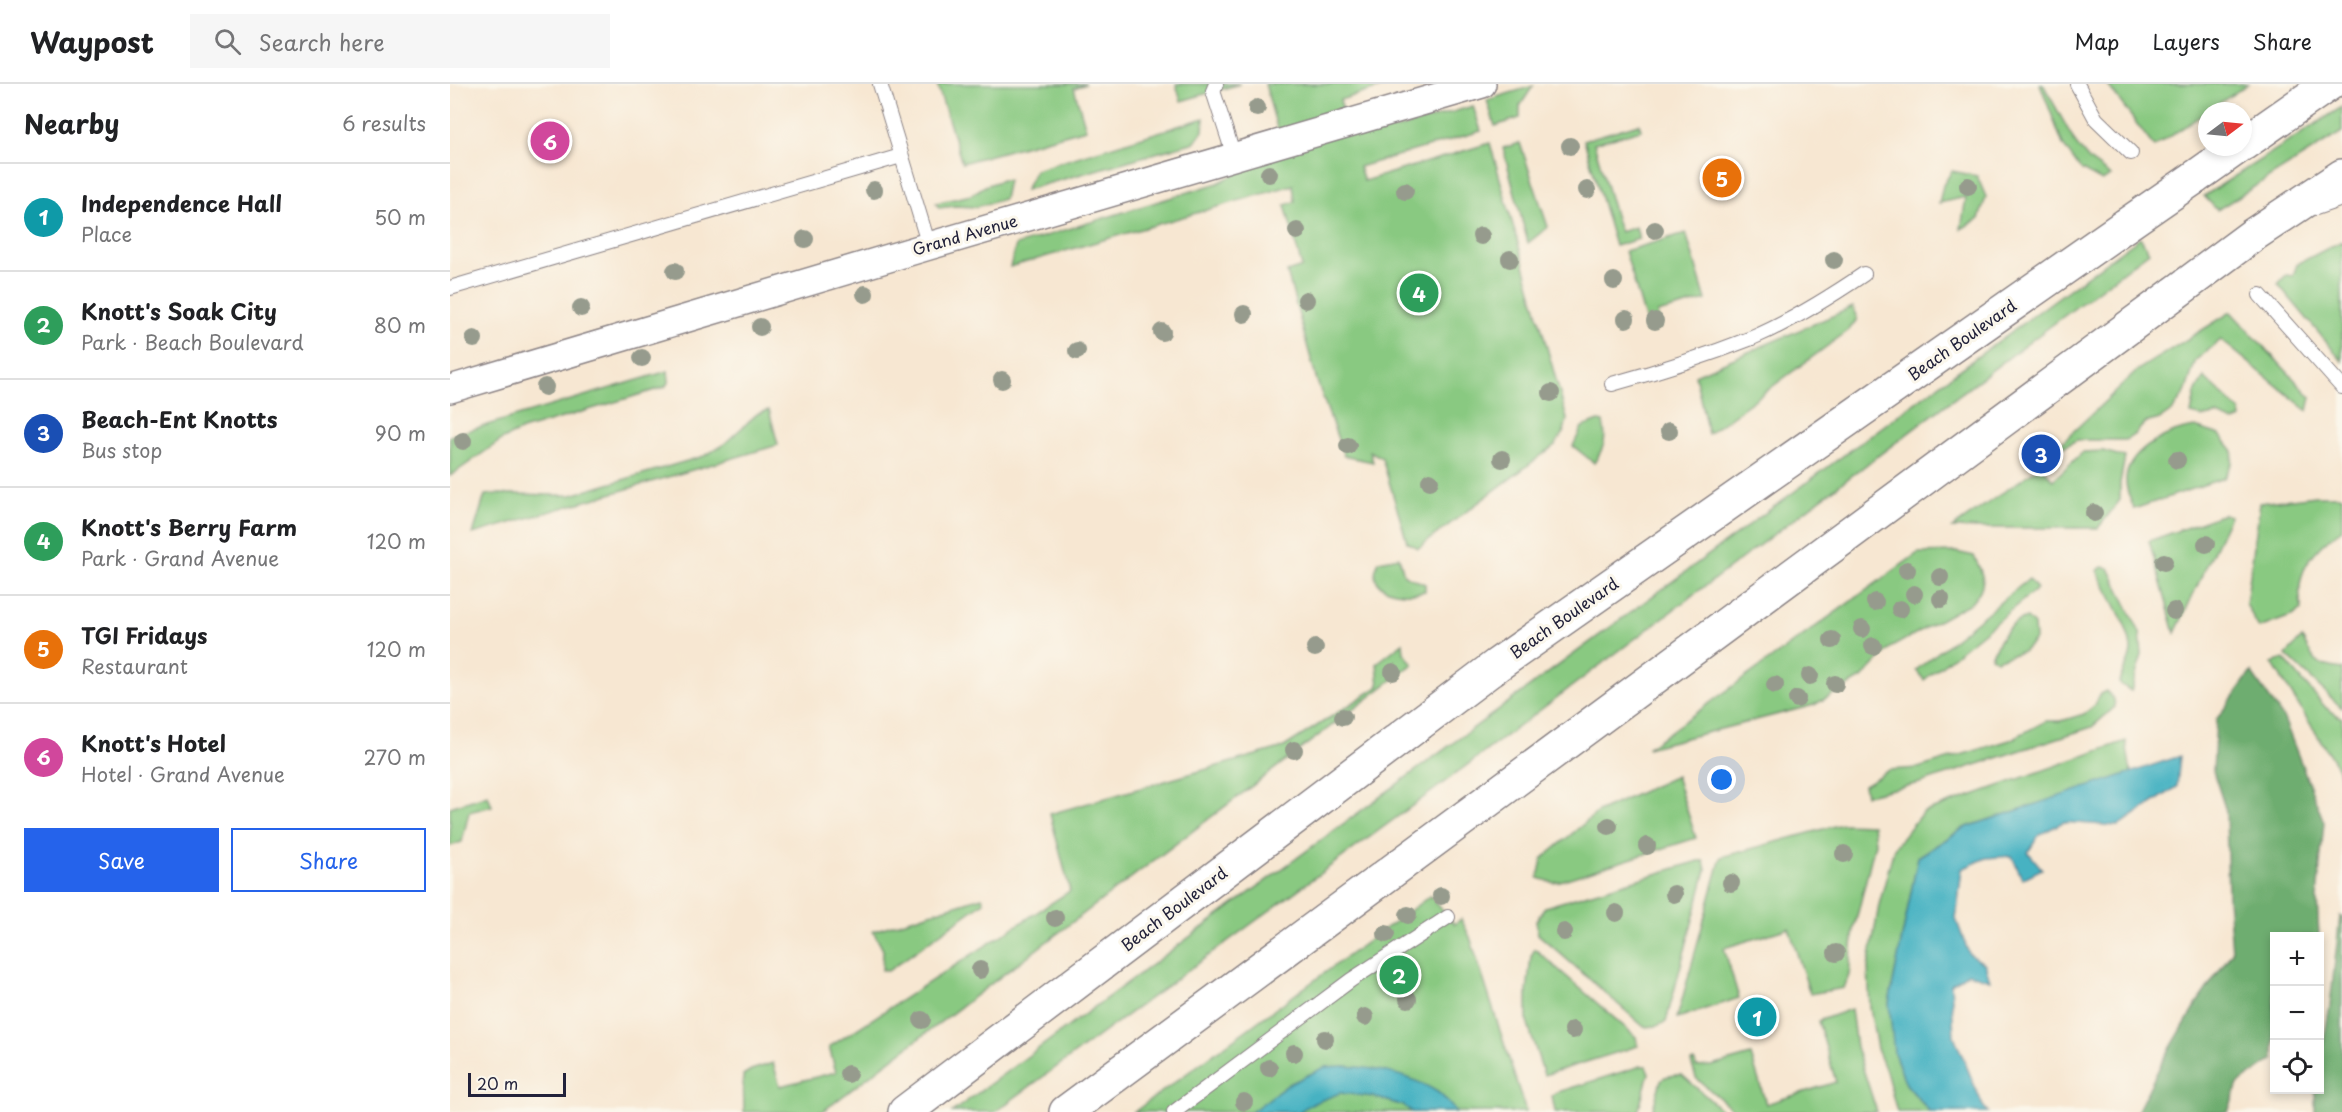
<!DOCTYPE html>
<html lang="en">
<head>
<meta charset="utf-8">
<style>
  :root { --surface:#fff; --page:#f6f6f6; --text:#202124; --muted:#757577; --line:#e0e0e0; --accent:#2563eb }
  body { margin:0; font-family:"Playpen Sans",sans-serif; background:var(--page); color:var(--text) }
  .controls { position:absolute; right:18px; bottom:18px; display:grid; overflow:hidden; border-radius:0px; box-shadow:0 3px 9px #0003 }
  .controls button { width:54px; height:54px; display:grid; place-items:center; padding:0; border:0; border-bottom:2px solid var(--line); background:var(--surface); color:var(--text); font:30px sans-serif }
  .compass { position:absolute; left:1748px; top:18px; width:54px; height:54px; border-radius:50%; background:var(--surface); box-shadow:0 3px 9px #0003; rotate:74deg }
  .scale { position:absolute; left:18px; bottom:15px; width:98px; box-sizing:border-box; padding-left:6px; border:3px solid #22223b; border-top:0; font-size:16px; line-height:21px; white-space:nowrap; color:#22223b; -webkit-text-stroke:4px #fbf7ec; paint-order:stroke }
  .you { position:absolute; left:1272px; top:696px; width:21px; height:21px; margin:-15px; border:4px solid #fff; border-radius:50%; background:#1a73e8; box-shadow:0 0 0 9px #1a73e833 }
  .badge { display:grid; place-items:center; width:39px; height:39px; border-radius:50%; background:var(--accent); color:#fff; font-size:20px; font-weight:700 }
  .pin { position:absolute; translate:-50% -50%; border:3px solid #fff; box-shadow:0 2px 6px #0006 }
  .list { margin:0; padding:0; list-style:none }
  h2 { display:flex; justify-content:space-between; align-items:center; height:78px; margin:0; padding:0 24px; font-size:26px }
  h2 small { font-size:20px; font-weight:400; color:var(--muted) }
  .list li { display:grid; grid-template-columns:39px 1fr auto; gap:18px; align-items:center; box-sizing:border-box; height:108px; padding:0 24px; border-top:2px solid var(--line) }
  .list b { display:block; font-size:22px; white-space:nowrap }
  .list p { margin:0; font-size:20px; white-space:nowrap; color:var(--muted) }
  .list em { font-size:20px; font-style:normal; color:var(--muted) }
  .actions { display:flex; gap:12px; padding:18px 24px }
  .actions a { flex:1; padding:14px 0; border:2px solid var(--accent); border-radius:0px; text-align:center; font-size:21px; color:var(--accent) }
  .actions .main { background:var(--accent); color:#fff }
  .icon { flex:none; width:33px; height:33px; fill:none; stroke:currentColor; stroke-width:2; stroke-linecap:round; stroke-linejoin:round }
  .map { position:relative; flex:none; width:1892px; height:1028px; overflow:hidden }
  header { display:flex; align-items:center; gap:36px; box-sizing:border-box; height:84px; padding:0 30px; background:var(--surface); border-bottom:2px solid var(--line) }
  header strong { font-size:28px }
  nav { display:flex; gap:33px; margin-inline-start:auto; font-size:21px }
  .search { width:420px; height:54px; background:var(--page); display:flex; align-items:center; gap:15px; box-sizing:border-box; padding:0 21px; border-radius:0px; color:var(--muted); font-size:22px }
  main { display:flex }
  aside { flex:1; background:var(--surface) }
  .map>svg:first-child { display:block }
  .green { fill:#89c981; stroke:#56765e; stroke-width:1.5 }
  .forest { fill:#6ead6f; stroke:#486855; stroke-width:1.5 }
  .water { fill:#46b2c2; stroke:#346a7e; stroke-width:1.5 }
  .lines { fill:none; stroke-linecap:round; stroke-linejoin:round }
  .service-casing { stroke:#8c8486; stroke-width:16 }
  .minor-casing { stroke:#8c8486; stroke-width:30 }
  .primary-casing { stroke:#8c8486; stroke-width:36 }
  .service { stroke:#fff; stroke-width:14 }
  .minor { stroke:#fff; stroke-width:27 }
  .primary { stroke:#fff; stroke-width:33 }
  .primary-bridge-casing { stroke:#8c8486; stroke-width:36; stroke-linecap:butt }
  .primary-bridge { stroke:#fff; stroke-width:33 }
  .tree { fill:#969b8d }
  .labels { text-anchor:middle; stroke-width:6; stroke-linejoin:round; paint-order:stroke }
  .street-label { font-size:16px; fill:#22223b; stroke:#fbf7ec }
</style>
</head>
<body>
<header>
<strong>Waypost</strong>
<div class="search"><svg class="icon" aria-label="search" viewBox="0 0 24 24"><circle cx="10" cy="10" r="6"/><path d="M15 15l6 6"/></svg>Search here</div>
<nav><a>Map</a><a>Layers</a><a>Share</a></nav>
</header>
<main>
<aside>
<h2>Nearby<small>6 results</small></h2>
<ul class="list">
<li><span class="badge" style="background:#0f9aa8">1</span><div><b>Independence Hall</b><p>Place</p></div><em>50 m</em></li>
<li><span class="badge" style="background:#2e9e5b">2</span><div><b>Knott's Soak City</b><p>Park · Beach Boulevard</p></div><em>80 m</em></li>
<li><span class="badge" style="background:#1a4fb4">3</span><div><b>Beach-Ent Knotts</b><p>Bus stop</p></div><em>90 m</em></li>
<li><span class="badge" style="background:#2e9e5b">4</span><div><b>Knott's Berry Farm</b><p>Park · Grand Avenue</p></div><em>120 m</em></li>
<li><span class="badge" style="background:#e8710a">5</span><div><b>TGI Fridays</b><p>Restaurant</p></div><em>120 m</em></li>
<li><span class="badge" style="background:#d1479c">6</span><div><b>Knott's Hotel</b><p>Hotel · Grand Avenue</p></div><em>270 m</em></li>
</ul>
<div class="actions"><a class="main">Save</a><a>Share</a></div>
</aside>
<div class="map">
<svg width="1892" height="1028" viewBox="0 0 1892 1028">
  <rect width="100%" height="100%" fill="#fbf7ec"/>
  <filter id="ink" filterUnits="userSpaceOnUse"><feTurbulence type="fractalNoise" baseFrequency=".0167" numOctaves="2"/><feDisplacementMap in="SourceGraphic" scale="12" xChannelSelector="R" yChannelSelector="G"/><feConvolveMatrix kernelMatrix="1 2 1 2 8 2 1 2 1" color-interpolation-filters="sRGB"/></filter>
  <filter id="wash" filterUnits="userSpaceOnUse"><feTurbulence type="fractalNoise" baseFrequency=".008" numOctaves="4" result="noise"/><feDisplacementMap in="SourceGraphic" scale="24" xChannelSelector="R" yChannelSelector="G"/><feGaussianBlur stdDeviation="1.35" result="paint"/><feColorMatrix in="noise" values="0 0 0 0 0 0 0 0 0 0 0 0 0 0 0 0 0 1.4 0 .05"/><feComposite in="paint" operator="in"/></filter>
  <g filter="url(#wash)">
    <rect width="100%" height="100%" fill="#f7e7d2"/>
    <g class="green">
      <path d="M487,0H636L624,4L636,45L512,79Z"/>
      <path d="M726,0H790L731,17Z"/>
      <path d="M815,0H943L890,16L900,50L928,43L946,45L1023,22L1031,47L909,83L914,97L1040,59L1117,335L1114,347L1105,361L968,464L957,458L932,374L920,367L923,378L894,372L867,297L837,188L852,183L835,121L845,118L843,101L560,183L566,161L768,99L797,84L834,70Z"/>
      <path d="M1590,0H1593L1626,60L1639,76L1661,92L1652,97L1630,85L1613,61Z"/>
      <path d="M1657,0H1798L1704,63Z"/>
      <path d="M1083,2L1070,22V34L1045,42L1037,16Z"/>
      <path d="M1892,23V48L1767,126L1754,112Z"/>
      <path d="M754,34L753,47L745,58L575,106L585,86Z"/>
      <path d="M1189,40L1191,46L1144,59L1170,148L1186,143L1189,155L1165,162L1134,56Z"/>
      <path d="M1070,59L1098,143L1078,159L1053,64Z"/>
      <path d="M1502,87L1527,92L1536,113L1529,135L1511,145L1516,113L1489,119L1493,101Z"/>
      <path d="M552,96H558L554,115L526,123L505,122L489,124L486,119L521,111L535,102Z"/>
      <path d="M1236,149L1256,216L1207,229L1210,244L1199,248L1175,167Z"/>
      <path d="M1690,153L1699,168L984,706L545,1028H502Z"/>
      <path d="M1892,157V277L1828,200L1836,191L1843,192L1847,180Z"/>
      <path d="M1403,223L1407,235L1399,246L1258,350L1245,291Z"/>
      <path d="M1781,228L1861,313L1858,327L1771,256L1746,276L1735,309L1723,326L1710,335L1695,339L1685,350L1676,356H1627L1611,364L1609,361L1689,285Z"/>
      <path d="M218,287L219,297L215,303L72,346L53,355L0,392V352Z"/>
      <path d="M1754,293L1790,327L1791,334L1784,338L1767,331L1753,333L1741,330L1745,309Z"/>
      <path d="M319,326L328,361L23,450L35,411C64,408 92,412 121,411L254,372L272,362L307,330Z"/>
      <path d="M1149,337L1153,338C1157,356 1154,364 1144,379L1123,362L1132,343Z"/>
      <path d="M1745,343L1770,351L1783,367L1782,379L1774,394L1684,425C1680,415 1675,404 1676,393C1680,365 1721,346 1745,343Z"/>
      <path d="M1653,367L1675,373L1670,399V416L1648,444H1502L1591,382L1603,396L1633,368Z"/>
      <path d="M1866,412H1892V445C1864,464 1842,489 1852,525L1844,531L1809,544L1796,520L1810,419Z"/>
      <path d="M1774,430L1780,432L1725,549L1699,457Z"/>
      <path d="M1506,468L1524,472C1534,492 1538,500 1522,518L1440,564L1412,594L1364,621L1197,664L1468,469Z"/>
      <path d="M949,473L954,491L975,500V507C955,513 912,508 929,477Z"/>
      <path d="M1652,483L1659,484L1690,549L1692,571L1681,607L1669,599C1671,587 1681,579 1681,565C1680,544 1659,511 1649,491L1648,486Z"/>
      <path d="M1579,495L1587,505L1474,596L1466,586Z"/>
      <path d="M1577,534L1584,541L1585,556L1574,567L1546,576L1541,573C1548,556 1558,539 1577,534Z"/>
      <path d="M1852,554C1866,578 1861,580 1892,585V624L1836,571Z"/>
      <path d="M953,559L954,569L963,580L372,1028H294L293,991L301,986L323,979L330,1002L386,988L379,963L620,807L600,730L834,663L929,602L927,579Z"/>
      <path d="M1834,575L1876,624L1892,634V703L1888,684L1822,579Z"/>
      <path d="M1656,607L1664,615L1665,623L1642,643L1470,699L1416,711L1414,701L1439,686L1468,684L1560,656L1596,637H1611L1634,630L1645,621L1650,610Z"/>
      <path d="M1676,657L1681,689L1514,744L1468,773L1439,919L1456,1000L1480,1028H1447L1436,987L1427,965L1420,924L1418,884L1429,821L1444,764L1472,729Z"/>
      <path d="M1226,692L1246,754L1104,799L1088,794L1092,775L1148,728Z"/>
      <path d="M38,711L42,722L19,728L12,758L0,762V723Z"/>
      <path d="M1392,740L1423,741L1425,759L1404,845L1399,891L1394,904L1360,910L1339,844L1274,864L1289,914L1227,934L1271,773Z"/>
      <path d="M1249,777H1254L1256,786L1216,938L1207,942L1194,943L1088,850L1086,837L1095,823Z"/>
      <path d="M980,812L1005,840L1011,835L1020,853L1076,1028H684Z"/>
      <path d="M532,813L534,818L438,887L432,886L433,866L423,847Z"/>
      <path d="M1085,865L1186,953L1188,962L1094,991L1077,938V908L1081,872Z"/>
      <path d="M1401,925L1406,963L1427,1028H1286L1246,994L1241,978L1245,977L1246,983L1262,982L1301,971L1316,1020L1386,998L1368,937Z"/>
      <path d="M1191,982H1196L1199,989L1188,1028H1105L1102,1012L1108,1008Z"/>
      <path d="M1225,991H1232L1274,1028H1202L1211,996L1215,993Z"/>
    </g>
    <g class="forest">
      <path d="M1801,588L1834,635L1874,738L1867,814L1869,852H1824V975L1788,1000L1778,1028H1687L1711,980L1749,916L1782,868L1778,814L1776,727L1763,687L1766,636Z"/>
      <path d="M1890,832L1892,833V1028H1865V1006H1870V979L1880,921Z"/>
    </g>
    <g class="water">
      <path d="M1730,672L1727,703L1668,742L1613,738L1589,751L1578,768L1592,785L1572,795L1562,772L1536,774L1512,785L1506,835L1519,870L1535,880L1540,896L1518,889L1501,900L1504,952L1533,1022L1538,1028H1480L1456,1000L1444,969L1439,919L1468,773L1514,744Z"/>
      <path d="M895,982C927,984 959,991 986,1007C994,1012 1000,1021 1006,1028H962L954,1022L924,1013L890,1009L859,1021L849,1028H801L839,1000L875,983Z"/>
    </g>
  </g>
  <g filter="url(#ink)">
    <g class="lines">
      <defs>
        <g id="service">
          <path d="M430,0L479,162"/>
          <path d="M766,0L763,7L784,72"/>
          <path d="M1627,0L1646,35L1681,69"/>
          <path d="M1866,124L1892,115"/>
          <path d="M0,204L451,72"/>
          <path d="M1810,211L1892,303"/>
          <path d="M1162,300C1209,287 1256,272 1302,254C1340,238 1380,213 1414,190"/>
          <path d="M724,1028L901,896L998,833"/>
        </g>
        <path id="minor" d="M0,305L479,162L1032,0"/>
        <g id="primary">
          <path d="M1793,60L1879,0"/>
          <path d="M1744,94L1788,63"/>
          <path d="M1803,151L1892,92"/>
          <path d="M455,1028L1047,581L1676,141"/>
          <path d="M616,1028L1725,209"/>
        </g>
      </defs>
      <use href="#service" class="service-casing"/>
      <use href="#minor" class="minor-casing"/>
      <use href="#primary" class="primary-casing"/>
      <use href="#service" class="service"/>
      <use href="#minor" class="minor"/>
      <use href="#primary" class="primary"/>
      <defs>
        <g id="primary-bridge">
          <path d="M1676,141L1744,94"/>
          <path d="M1725,209L1803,151"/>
        </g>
      </defs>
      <use href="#primary-bridge" class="primary-bridge-casing"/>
      <use href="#primary-bridge" class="primary-bridge"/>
    </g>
    <g class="tree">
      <circle cx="807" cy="24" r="9"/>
      <circle cx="1120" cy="62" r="9"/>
      <circle cx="819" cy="90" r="9"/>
      <circle cx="1518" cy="102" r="9"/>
      <circle cx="424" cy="106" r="9"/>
      <circle cx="1137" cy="106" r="9"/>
      <circle cx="955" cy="107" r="9"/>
      <circle cx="1205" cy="146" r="9"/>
      <circle cx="847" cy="147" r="9"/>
      <circle cx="1031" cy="152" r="9"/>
      <circle cx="355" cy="155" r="9"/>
      <circle cx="1060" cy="175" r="9"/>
      <circle cx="1384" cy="176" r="9"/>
      <circle cx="225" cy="187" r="9"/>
      <circle cx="1164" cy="197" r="9"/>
      <circle cx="415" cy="210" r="9"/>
      <circle cx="856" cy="216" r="9"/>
      <circle cx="131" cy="224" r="9"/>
      <circle cx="794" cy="230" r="9"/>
      <circle cx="1176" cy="235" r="9"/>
      <circle cx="1205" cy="237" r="9"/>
      <circle cx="310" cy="243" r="9"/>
      <circle cx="712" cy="248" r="9"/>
      <circle cx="24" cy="255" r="9"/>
      <circle cx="627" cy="267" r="9"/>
      <circle cx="192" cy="274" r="9"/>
      <circle cx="552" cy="296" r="9"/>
      <circle cx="95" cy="303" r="9"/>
      <circle cx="1101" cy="309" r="9"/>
      <circle cx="1219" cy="347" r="9"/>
      <circle cx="13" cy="357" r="9"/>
      <circle cx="898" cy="362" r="9"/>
      <circle cx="1052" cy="375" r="9"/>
      <circle cx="1727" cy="376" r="9"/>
      <circle cx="980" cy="397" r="9"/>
      <circle cx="1644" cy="429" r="9"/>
      <circle cx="1756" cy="460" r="9"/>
      <circle cx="1714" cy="478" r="9"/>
      <circle cx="1457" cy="486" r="9"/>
      <circle cx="1490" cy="493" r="9"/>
      <circle cx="1464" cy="510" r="9"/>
      <circle cx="1491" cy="515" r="9"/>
      <circle cx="1425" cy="518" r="9"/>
      <circle cx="1450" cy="525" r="9"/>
      <circle cx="1724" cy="527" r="9"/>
      <circle cx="1412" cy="545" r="9"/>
      <circle cx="1382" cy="556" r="9"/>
      <circle cx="1423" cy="562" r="9"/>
      <circle cx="865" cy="564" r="9"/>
      <circle cx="943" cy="588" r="9"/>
      <circle cx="1360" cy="592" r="9"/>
      <circle cx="1385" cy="600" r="9"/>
      <circle cx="1325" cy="601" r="9"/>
      <circle cx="1347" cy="615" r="9"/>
      <circle cx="893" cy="633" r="9"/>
      <circle cx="844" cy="666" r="9"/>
      <circle cx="1159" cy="742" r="9"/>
      <circle cx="1197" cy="762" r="9"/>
      <circle cx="1394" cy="770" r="9"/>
      <circle cx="1281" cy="799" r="9"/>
      <circle cx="1224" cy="810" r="9"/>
      <circle cx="991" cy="812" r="9"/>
      <circle cx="1166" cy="829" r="9"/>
      <circle cx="958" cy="831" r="9"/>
      <circle cx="605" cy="834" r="9"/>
      <circle cx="1114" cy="848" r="9"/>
      <circle cx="936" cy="850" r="9"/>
      <circle cx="1386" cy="869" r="9"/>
      <circle cx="530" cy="886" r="9"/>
      <circle cx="958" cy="892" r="9"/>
      <circle cx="958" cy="915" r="9"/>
      <circle cx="915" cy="933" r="9"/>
      <circle cx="472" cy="936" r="9"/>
      <circle cx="1123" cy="946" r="9"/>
      <circle cx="875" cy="955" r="9"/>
      <circle cx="844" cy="969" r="9"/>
      <circle cx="819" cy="984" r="9"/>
      <circle cx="398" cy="990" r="9"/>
      <circle cx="794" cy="1018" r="9"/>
    </g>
  </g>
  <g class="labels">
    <g class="street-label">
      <text transform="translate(515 151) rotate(-16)" y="6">Grand Avenue</text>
      <text transform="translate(1512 256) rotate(-35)" y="6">Beach Boulevard</text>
      <text transform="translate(1114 534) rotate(-35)" y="6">Beach Boulevard</text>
      <text transform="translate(724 825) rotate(-37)" y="6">Beach Boulevard</text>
    </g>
  </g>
</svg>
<div class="controls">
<button>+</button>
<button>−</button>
<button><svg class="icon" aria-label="locate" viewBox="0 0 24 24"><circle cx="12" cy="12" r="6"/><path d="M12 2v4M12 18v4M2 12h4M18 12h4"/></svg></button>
</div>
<svg class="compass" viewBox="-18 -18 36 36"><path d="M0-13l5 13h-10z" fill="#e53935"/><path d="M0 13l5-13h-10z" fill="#757577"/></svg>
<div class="scale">20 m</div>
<div class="you"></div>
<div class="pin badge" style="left:1307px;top:933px;background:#0f9aa8">1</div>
<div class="pin badge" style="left:949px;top:891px;background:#2e9e5b">2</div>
<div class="pin badge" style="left:1591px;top:370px;background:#1a4fb4">3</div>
<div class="pin badge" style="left:969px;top:209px;background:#2e9e5b">4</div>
<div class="pin badge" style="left:1272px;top:94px;background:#e8710a">5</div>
<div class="pin badge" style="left:100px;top:57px;background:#d1479c">6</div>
</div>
</main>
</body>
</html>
